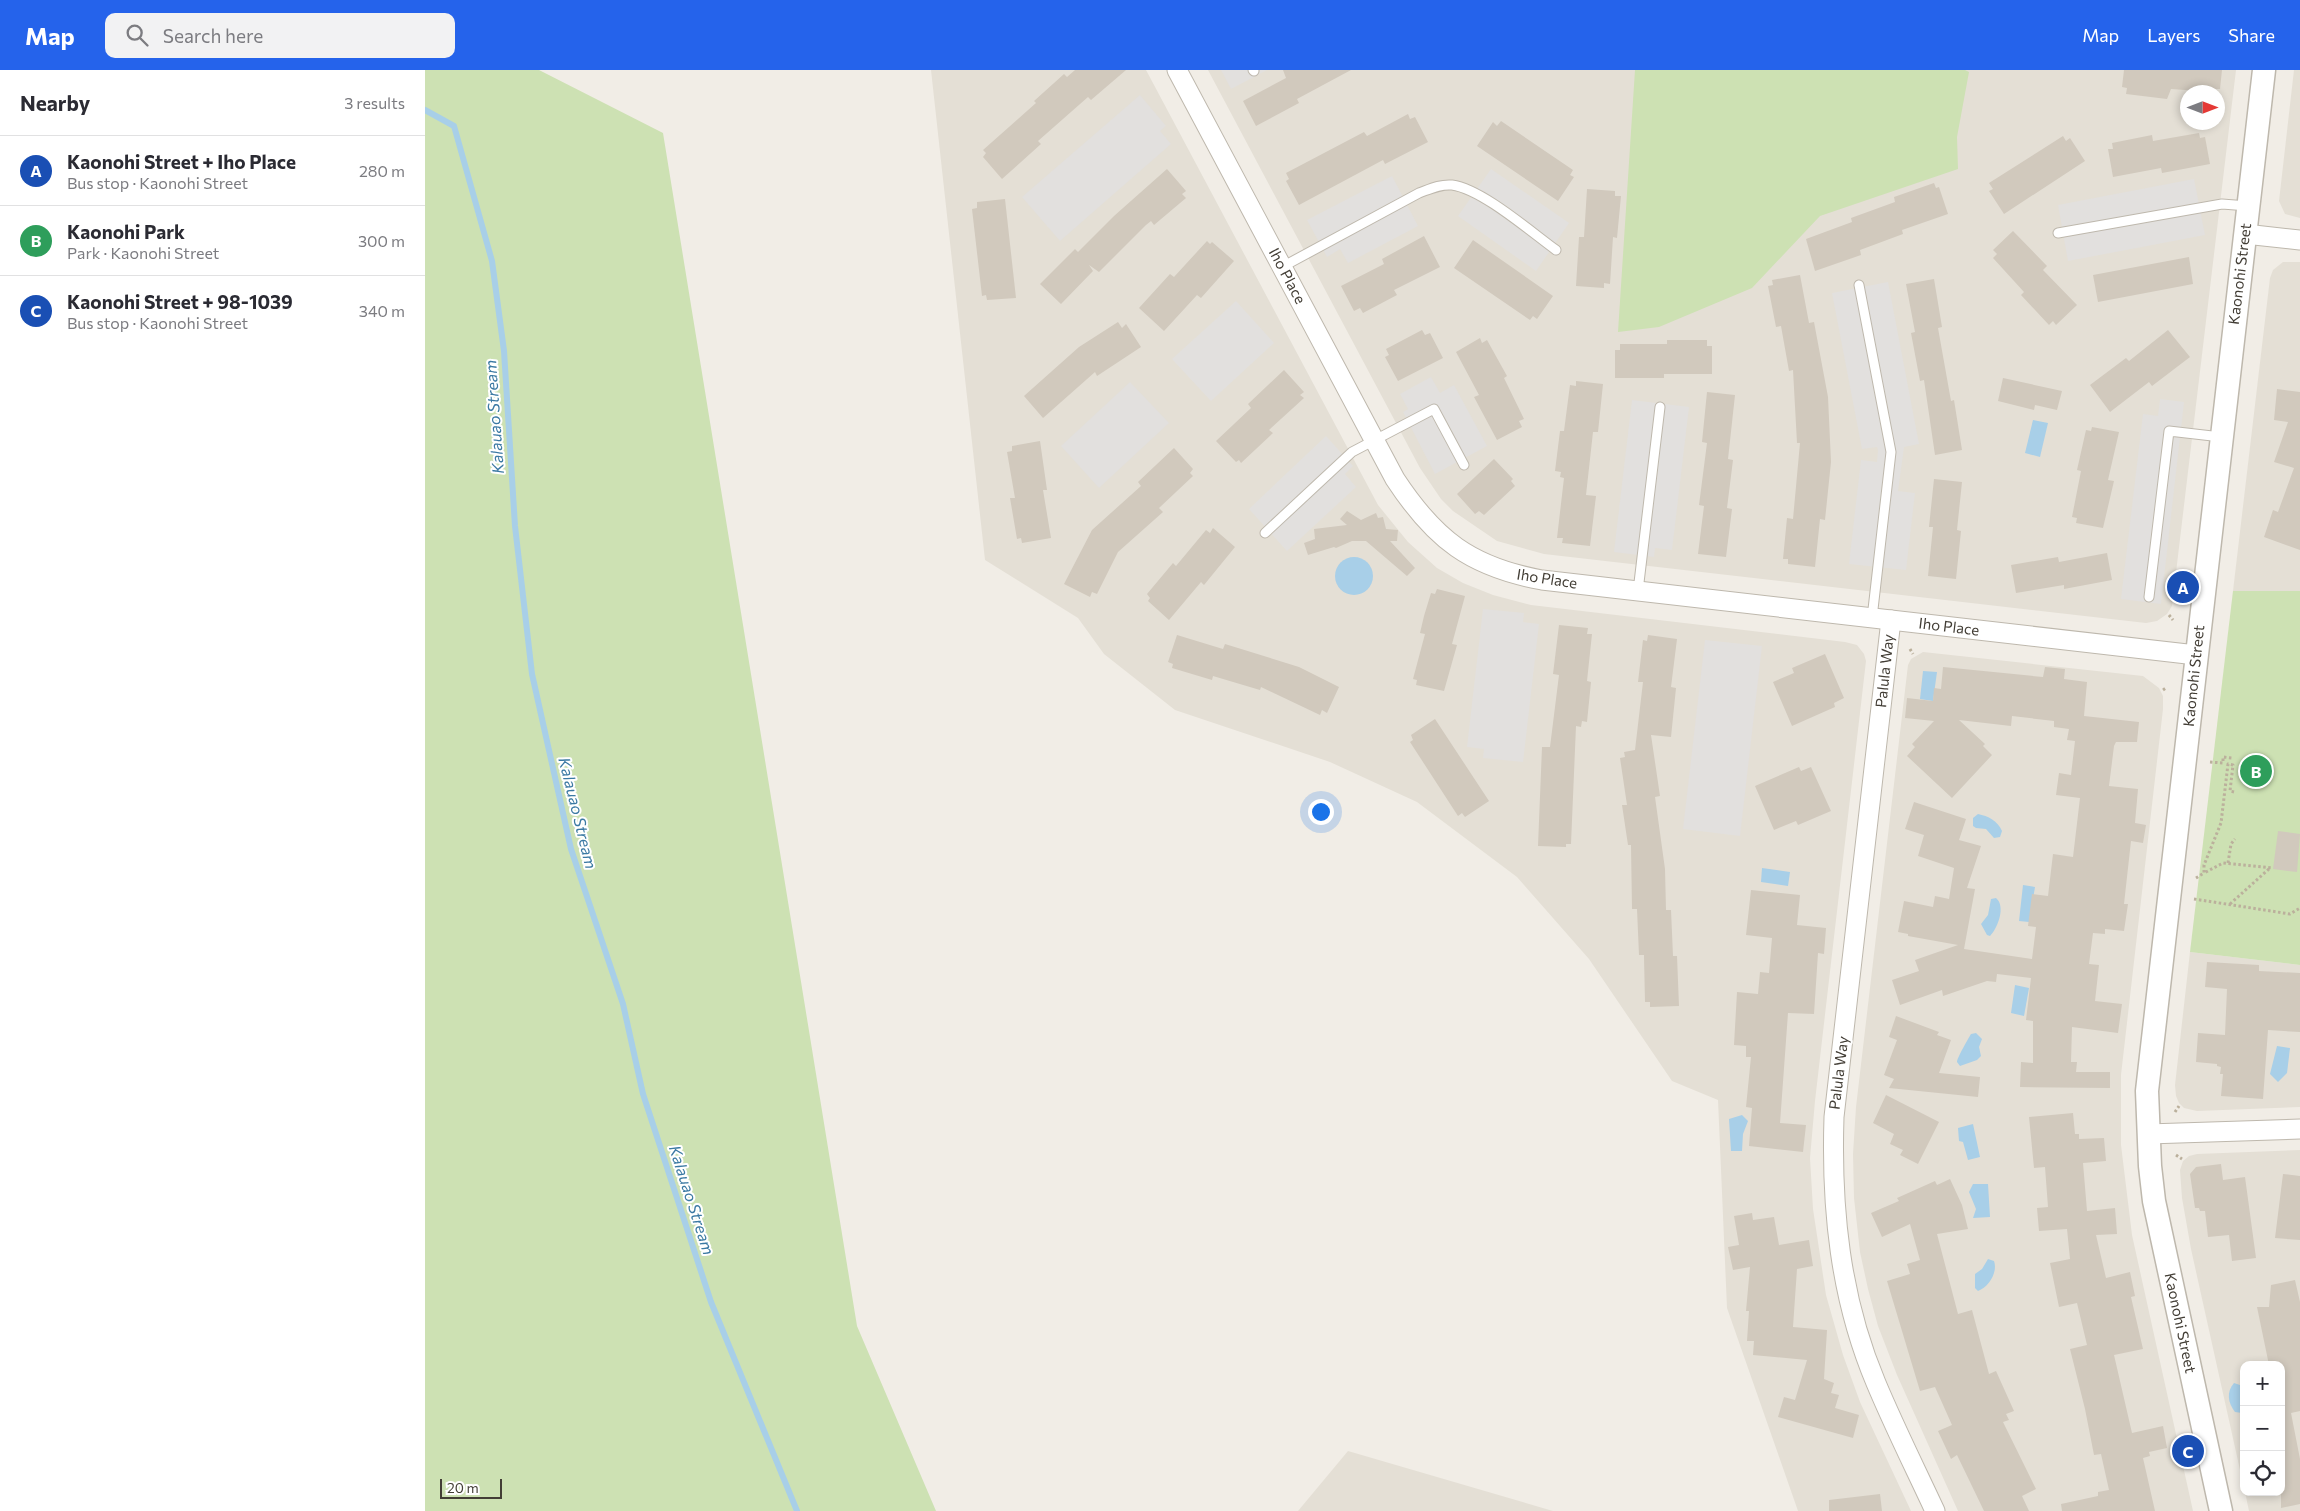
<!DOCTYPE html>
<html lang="en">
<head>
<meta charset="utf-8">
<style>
  :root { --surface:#fff; --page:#f2f2f3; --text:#2b2b33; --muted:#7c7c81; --line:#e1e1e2; --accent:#2563eb }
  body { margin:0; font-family:Commissioner,sans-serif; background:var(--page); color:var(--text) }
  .controls { position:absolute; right:15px; bottom:15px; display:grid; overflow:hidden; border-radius:10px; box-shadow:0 2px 8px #0003 }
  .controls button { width:45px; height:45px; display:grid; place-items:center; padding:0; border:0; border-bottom:1px solid var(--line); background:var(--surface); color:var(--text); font:25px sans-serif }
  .compass { position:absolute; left:1755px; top:15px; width:45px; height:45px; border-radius:50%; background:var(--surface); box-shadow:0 2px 8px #0003; rotate:90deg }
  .scale { position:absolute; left:15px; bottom:12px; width:62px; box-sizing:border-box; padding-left:5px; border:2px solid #433e36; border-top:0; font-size:14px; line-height:18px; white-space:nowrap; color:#433e36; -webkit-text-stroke:4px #fff; paint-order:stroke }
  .you { position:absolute; left:895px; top:741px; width:18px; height:18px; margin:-12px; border:4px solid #fff; border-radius:50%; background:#1a73e8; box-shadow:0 0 0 8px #1a73e833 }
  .badge { display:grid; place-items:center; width:32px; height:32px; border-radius:50%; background:var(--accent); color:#fff; font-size:16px; font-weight:700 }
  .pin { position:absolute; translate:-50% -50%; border:2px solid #fff; box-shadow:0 1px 5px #0006 }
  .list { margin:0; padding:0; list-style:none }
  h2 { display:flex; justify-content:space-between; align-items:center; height:65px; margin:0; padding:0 20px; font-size:21px }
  h2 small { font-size:16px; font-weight:400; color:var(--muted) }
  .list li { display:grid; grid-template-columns:32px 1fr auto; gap:15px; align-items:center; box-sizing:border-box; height:70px; padding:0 20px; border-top:1px solid var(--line) }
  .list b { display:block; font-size:19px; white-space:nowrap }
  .list p { margin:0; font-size:16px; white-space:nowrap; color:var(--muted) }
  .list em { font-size:16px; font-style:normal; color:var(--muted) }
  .icon { flex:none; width:28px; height:28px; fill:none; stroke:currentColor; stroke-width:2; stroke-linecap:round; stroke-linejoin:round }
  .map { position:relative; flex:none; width:1875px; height:1441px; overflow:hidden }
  header { display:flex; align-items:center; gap:30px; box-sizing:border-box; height:70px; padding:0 25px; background:var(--accent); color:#fff }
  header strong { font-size:24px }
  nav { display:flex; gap:28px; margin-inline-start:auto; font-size:18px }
  .search { width:350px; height:45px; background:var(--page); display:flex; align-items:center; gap:12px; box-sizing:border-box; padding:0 18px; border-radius:10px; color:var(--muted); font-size:19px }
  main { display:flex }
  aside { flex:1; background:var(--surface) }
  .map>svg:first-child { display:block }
  .residential { fill:#e4dfd5; fill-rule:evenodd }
  .green { fill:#cde1b3 }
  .parking { fill:#e2e0de }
  .water { fill:#a8cfe8 }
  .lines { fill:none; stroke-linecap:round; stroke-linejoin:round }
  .stream { stroke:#a8cfe8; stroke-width:6 }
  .building { fill:#d1c9bd }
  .service-casing { stroke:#beb8ad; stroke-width:11 }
  .minor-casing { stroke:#beb8ad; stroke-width:21 }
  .tertiary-casing { stroke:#beb8ad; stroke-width:25 }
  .path { stroke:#bbb09c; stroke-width:3; stroke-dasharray:2.5 2.5; stroke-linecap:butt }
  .service { stroke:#fff; stroke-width:9 }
  .minor { stroke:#fff; stroke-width:19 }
  .tertiary { stroke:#fff; stroke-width:22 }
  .labels { text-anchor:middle; stroke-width:4; stroke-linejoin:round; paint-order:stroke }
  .street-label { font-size:15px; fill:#433e36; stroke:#fff }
  .water-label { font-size:16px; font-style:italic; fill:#3b79a3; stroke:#fff }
</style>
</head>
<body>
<header>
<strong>Map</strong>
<div class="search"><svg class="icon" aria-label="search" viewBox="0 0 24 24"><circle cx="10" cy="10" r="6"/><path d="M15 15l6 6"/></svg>Search here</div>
<nav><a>Map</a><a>Layers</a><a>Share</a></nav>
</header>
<main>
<aside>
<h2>Nearby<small>3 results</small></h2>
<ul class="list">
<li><span class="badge" style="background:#1a4fb4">A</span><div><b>Kaonohi Street + Iho Place</b><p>Bus stop · Kaonohi Street</p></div><em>280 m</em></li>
<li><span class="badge" style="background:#2e9e5b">B</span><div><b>Kaonohi Park</b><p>Park · Kaonohi Street</p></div><em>300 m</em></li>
<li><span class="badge" style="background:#1a4fb4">C</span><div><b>Kaonohi Street + 98-1039</b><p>Bus stop · Kaonohi Street</p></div><em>340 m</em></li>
</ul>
</aside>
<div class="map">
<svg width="1875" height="1441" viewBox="0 0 1875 1441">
  <rect width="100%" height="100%" fill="#f1ede6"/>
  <g class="residential">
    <path d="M506,0H721L953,435L983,472L1012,498L1038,513L1068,525L1106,535L1420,572L1432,575L1439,584L1441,591L1390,1031L1385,1088L1388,1139L1401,1225L1418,1285L1435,1332L1486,1441H1373L1302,1238L1293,1030L1247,1011L1164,889L1092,807L992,732L905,692L750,640L679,584L653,548L560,490Z"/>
    <path d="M783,0H1811L1747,536L1742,544L1732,551L1721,553L1119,484L1072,471L1028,441L1016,429L995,398ZM1762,22H1792V52H1762Z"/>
    <path d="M1869,0H1875V148L1860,144L1854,131Z"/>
    <path d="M1858,192H1875V521H1808L1845,208L1848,200Z"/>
    <path d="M1498,582L1718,606L1734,618L1738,626V639L1696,1005V1075L1707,1165L1768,1441H1533L1472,1305L1453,1256L1443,1219L1435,1182L1429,1128L1428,1084L1431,1037L1483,595L1486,589Z"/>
    <path d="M1765,882L1875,895V1037L1772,1041L1759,1038L1754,1033L1751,1026L1750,1015Z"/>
    <path d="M1875,1080V1441H1824L1820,1422H1856V1295H1819V1418L1766,1179L1757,1128L1755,1100L1758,1091L1764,1086L1772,1084Z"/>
    <path d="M923,1381L1128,1441H873Z"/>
  </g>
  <g class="green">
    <path d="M0,0H114L238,63L432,1256L511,1441H0Z"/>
    <path d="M1210,0H1540L1544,2L1532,67L1533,99L1395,146L1327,218L1234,257L1193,262Z"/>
    <path d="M1808,521H1875V895L1765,882Z"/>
  </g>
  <g class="parking">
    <path d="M796,0H842L806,19Z"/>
    <path d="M715,25L741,56L735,61L746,74L635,171L597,127Z"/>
    <path d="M1066,99L1144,153L1111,201L1033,146Z"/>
    <path d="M967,106L993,156L923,193L915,179L902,187L882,150Z"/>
    <path d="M1769,109L1780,165L1643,191L1633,135Z"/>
    <path d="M1463,212L1494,374L1479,377L1473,421L1490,423L1481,500L1424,494L1436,390L1452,392L1453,380L1452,377L1437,379L1407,223Z"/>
    <path d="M811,231L849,273L786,331L747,289Z"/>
    <path d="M1006,307L1015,323L1029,315L1062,376L1010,404L978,342L983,339L975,324Z"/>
    <path d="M705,312L744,353L674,418L636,376Z"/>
    <path d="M1735,329L1759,332L1736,534L1696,529L1718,344L1733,346Z"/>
    <path d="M1207,330L1264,337L1247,480L1230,478L1229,487L1189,482Z"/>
    <path d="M901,366L928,396L920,404L931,417L862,481L824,439Z"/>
    <path d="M1058,539L1099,543L1098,552L1114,554L1098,692L1058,688L1059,679L1042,677Z"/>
    <path d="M1280,570L1337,576L1315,766L1258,759Z"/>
  </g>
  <g class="water">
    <path d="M1608,350L1623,353L1615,387L1600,383Z"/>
    <circle cx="929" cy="506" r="19"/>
    <path d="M1498,601L1512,602L1508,631L1495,629Z"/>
    <path d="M1553,744C1563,746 1573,751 1577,761L1575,767L1569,768L1561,759L1551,758L1548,756V748Z"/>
    <path d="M1337,798L1365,802L1363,816L1336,812Z"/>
    <path d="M1598,815L1610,817L1604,852L1594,851Z"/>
    <path d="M1571,828C1581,836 1573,858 1565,866L1562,865L1556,854L1563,845L1566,829Z"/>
    <path d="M1590,915L1604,918L1599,946L1586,943Z"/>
    <path d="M1551,963L1557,969L1554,977L1556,986L1552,990L1535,996L1532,992C1532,988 1543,969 1546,964Z"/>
    <path d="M1852,976L1865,978L1862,1003L1853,1012L1845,1004Z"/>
    <path d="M1317,1045L1323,1051L1318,1064L1317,1081H1306L1304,1049Z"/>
    <path d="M1548,1054L1555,1087L1543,1090L1538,1072L1534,1071L1533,1058Z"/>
    <path d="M1548,1114H1563L1565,1147L1548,1148L1551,1139L1544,1122Z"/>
    <path d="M1563,1189L1569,1191C1573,1202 1564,1217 1553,1221L1550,1218V1204L1557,1199Z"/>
    <path d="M1809,1313L1815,1315L1819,1332L1817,1343L1810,1342C1803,1333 1801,1322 1809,1313Z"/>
  </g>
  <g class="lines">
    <path class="stream" d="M0,40L29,56L67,191L79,281L90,456L107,604L146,779L198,934L218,1024L286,1232L372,1441"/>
  </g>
  <g class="building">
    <path d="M650,0H701L666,30L663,27L613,71L616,74L577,109L558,87L561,83L558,80L611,33L609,31L639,4L642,7Z"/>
    <path d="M858,0H926L872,29L874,33L831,56L818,31L861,8Z"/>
    <path d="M1699,0H1797L1795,19H1790V22L1746,19L1742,29L1701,24L1702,18L1697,17Z"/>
    <path d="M983,44L985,49L990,47L1003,72L960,94L958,90L874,135L861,111L864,109L861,103L939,62L942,66Z"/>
    <path d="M1076,51L1148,100L1145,105L1149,107L1133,131L1052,76L1068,52L1072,56Z"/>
    <path d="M1774,63L1775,68L1780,67L1785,94L1737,103L1736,98L1688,107L1683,79H1688L1687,73L1727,65L1728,71Z"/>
    <path d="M1638,66L1641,71L1645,68L1660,91L1579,144L1564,121L1568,119L1564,113Z"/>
    <path d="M742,99L761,121L757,124L761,128L729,155L726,151L721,155L674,202L664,195L668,201L636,234L615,214L650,179L653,182L689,146Z"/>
    <path d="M1509,113L1511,118L1514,117L1523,144L1477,160L1478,164L1435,180L1436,185L1390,201L1381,169L1427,152L1426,148L1470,132L1469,127Z"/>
    <path d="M1162,119L1190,121V126H1196L1192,168L1188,167L1185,214L1179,213V218L1151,216L1154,167H1159Z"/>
    <path d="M580,129L591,228L562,230L561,225L557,226L547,139L552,138V132Z"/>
    <path d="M1588,161L1622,196L1618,200L1652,235L1631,255L1628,251L1624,255L1596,225L1599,222L1568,188L1572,184L1568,180Z"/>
    <path d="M999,166L1015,197L969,220L972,225L938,243L935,238L929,241L916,216L959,194L957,189Z"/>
    <path d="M1048,170L1128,226L1112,249L1108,246L1105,250L1029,198Z"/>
    <path d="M782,171L785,174L787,172L809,191L776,228L772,225L739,261L714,238L745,204L749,207Z"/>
    <path d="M1764,187L1768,214L1673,232L1668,205Z"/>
    <path d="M1375,205L1384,253L1389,252L1403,327L1406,392L1400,450L1395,449L1390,497L1363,494V489H1358L1362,448L1368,449L1375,373H1372L1368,300L1364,301L1356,256L1351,257L1343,216L1348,215L1347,210Z"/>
    <path d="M1509,209L1517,257L1513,258L1526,331L1529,330L1537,380L1510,385L1499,310L1495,311L1486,263L1490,262L1481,214Z"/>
    <path d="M693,252L697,258L701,254L716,277L672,306L670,302L618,348L599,326L654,277Z"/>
    <path d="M997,260L1000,265L1005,263L1018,288L973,311L960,287L964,285L961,279Z"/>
    <path d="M1743,260L1765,287L1727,316L1724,312L1685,342L1665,315L1701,288L1704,291Z"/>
    <path d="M1055,268L1057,273L1062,270L1082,306L1079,308L1099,349L1094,351L1097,357L1072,370L1049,327L1054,325L1031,282Z"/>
    <path d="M1242,270H1282V276H1287V304H1239V308H1190V280H1195V274H1242Z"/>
    <path d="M859,300L879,322L875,325L879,328L844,360L848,363L831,379L816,393L814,390L811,392L791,371L826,338L823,334Z"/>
    <path d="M1578,308L1637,321L1632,340L1610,335L1609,340L1573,331Z"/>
    <path d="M1151,311L1178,314L1173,362H1168L1161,425L1171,426L1165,476L1137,473L1138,468H1132L1139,408L1135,407L1136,402L1130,401L1135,361H1139L1145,315L1151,316Z"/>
    <path d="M1852,319L1875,322V480L1839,467L1848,440L1853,442L1869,398L1849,392L1863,352L1849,350Z"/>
    <path d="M1282,322L1310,325L1303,389L1308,390L1302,438L1307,439L1301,487L1273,484L1279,436L1274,435L1282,373L1277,372Z"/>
    <path d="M1667,357L1694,362L1683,410L1689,411L1678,458L1651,453L1652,448L1647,447L1656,401L1652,400L1661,360L1666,361Z"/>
    <path d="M615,371L622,420H618L626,468L597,473L596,468L592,469L585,428H590L582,382L587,381V376Z"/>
    <path d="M749,378L768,399L765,403L768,406L734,438L738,442L693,482L672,524L667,522L665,527L639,514L667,460L716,416L713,412Z"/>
    <path d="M1069,389L1088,409L1086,411L1090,416L1059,445L1054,441L1050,444L1032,424Z"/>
    <path d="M1509,409L1537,412L1532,460L1536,461L1531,509L1503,506L1508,457H1504Z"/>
    <path d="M922,441L936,450L951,443L953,448L958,447L961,459L973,460L972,471H965L990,498L982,506L941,471H927L911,478L909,477L883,485L879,473L890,469L889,459L922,455L915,449Z"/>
    <path d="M788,458L810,477L779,515L776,512L744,550L723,531L725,528L722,524L748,493L751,496L781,460L785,463Z"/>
    <path d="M1682,483L1687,510L1639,519V515L1591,523L1586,495L1633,487L1634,492Z"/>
    <path d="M1012,519L1040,526L1027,574L1032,575L1019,621L991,615L992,610L988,609L1000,564L995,563L999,546L1006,523L1010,524Z"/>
    <path d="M1134,555L1163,558L1162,564H1167L1162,611L1166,612L1162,652L1157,651L1156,657L1151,656L1146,774H1141V777L1113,776L1117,677H1125L1134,605L1128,604Z"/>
    <path d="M752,565L798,579L800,574L874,597L914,617L902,643L897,640L895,645L836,617L835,620L788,606L787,610L747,598L748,594L743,592Z"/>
    <path d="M1223,565L1252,569L1246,617L1251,618L1246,667L1226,665L1235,726L1230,727L1240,799L1241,840H1246L1248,886H1252L1254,936L1225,937V932H1220L1219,887V885H1214L1212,839H1207L1206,775H1203L1197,735H1202L1195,688L1200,687L1199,682L1210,680L1218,612H1213L1218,570L1222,571Z"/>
    <path d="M1400,584L1419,628L1409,633L1410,637L1367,656L1348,612L1369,603L1367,598Z"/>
    <path d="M1518,597L1618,607L1620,597L1640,599L1639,609L1662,612L1659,646L1714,652L1712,672H1691L1689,676L1684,716L1713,719L1710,753L1721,755L1718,773L1706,771L1699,834H1703L1699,861L1680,859V864L1668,863L1664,894L1674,895L1670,931L1697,934L1693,963L1647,957L1646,992H1652L1651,1002H1685V1018L1595,1017L1596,992L1608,993V951L1601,950L1606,908L1572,904L1571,912L1562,911L1518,926L1517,920L1475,935L1467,910L1494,901L1490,890L1533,875L1483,866V864L1473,862L1479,831L1508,837L1510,826L1524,829L1529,798L1493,786L1499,765L1480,759L1489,732L1541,749L1534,770L1556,776L1542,818L1550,819L1539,879L1607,889L1611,857L1603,856L1607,824L1623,826L1628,784L1648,787L1655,728L1631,725L1634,703L1646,705L1650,671L1642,670L1644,659L1629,657V651L1587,646L1586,656L1534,650L1560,674L1558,676L1567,685L1527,728L1482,686L1490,677L1487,674L1509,651L1480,648L1482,628L1508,631L1509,618L1516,619Z"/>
    <path d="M1010,649L1064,731L1040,747L1037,743L1033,746L985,672L988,670L986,665Z"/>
    <path d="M1374,697L1376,701L1386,697L1406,741L1373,755L1371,751L1349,760L1330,716Z"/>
    <path d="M1853,761L1875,764L1872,802L1848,799Z"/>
    <path d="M1326,820L1375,825L1372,855L1401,858L1399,884L1393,883L1389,944L1363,943L1355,1053L1381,1055L1378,1082L1324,1076L1327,1038L1321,1037L1326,987H1321V976L1309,975L1312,922L1333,924L1335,902L1344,903L1347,868L1321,865Z"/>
    <path d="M1782,892L1834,895V901L1875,903V962L1843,960L1838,1029L1796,1026L1798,1004H1795L1796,997L1792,996V994L1771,992L1773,963L1800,965L1802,919L1780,917Z"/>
    <path d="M1471,946L1514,962L1512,965L1526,970L1514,1003L1555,1007L1553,1027L1464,1018L1469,1009L1459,1005L1472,970L1464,967Z"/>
    <path d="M1461,1025L1514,1052L1493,1094L1475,1085L1478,1080L1465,1074L1469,1064L1448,1053Z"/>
    <path d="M1648,1043L1650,1064H1654V1069L1679,1068L1681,1091L1658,1093L1662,1141L1690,1138L1692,1164L1671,1165L1681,1208L1705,1202L1710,1226L1706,1227L1718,1279L1689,1285L1707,1363L1738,1356L1742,1378L1724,1382L1725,1386L1718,1388L1730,1441H1637L1636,1434L1673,1426V1422L1684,1420L1676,1384L1669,1385L1660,1339L1645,1279L1662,1275L1652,1233L1634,1237L1625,1193L1645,1189L1642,1159L1614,1161L1612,1138L1623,1137L1620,1097L1609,1098L1604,1047Z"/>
    <path d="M1796,1094L1798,1110L1820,1107L1831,1188L1807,1191L1804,1165L1783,1167L1780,1141H1775L1774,1138H1770L1765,1104L1771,1097Z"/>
    <path d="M1858,1104L1875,1106V1170L1850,1168Z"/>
    <path d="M1525,1109L1537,1135L1543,1159L1512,1164L1533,1244L1547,1240L1564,1304L1571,1301L1589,1341L1581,1344L1584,1350L1578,1352L1611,1419L1597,1426L1604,1441H1559L1532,1385L1526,1389L1513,1361L1527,1355L1510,1317L1495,1321L1462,1211L1485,1204L1482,1194L1495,1190L1485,1154L1457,1167L1446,1143L1474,1131L1472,1128L1510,1111L1512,1115Z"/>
    <path d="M1327,1143L1328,1150L1349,1147L1354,1175L1384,1170L1388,1196L1372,1199L1368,1257L1402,1260L1399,1309L1409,1313L1406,1323L1414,1325L1410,1338L1434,1345L1428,1368L1353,1347L1359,1327L1370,1330L1382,1290L1328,1285L1329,1271H1322L1324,1241H1321L1325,1197L1308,1200L1303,1177L1314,1175L1309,1146Z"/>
    <path d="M1870,1210L1875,1232V1341L1866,1343L1875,1389V1434L1856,1438V1295H1844L1832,1237H1844L1846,1215Z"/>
    <path d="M1455,1424L1457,1441H1404V1430Z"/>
  </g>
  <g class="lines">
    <defs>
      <g id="service">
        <path d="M828,0L829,1"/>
        <path d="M1633,163L1797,134L1823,136"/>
        <path d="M857,197L994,123C1005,119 1015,114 1027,115C1057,119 1106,162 1131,180"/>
        <path d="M1434,215L1466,382L1447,548"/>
        <path d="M840,463L927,382L1009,339L1039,395"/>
        <path d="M1213,521L1235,337"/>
        <path d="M1724,527L1744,361L1796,367"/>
      </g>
      <g id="minor">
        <path d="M752,0L970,409C1010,470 1046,497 1117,510L1771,585"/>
        <path d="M1820,164L1875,170"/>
        <path d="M1466,550L1409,1047C1406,1138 1415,1228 1451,1313C1469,1356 1490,1398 1510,1441"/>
        <path d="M1723,1064L1875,1059"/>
      </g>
      <path id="tertiary" d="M1796,1441L1729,1131L1725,1096L1722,1021L1839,0"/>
    </defs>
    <use href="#service" class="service-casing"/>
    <use href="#minor" class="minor-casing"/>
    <use href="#tertiary" class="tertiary-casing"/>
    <g class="path">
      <path d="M1744,545L1748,550"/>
      <path d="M1485,579L1488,584"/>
      <path d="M1738,620L1741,618"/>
      <path d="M1785,692L1798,693V687L1807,688"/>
      <path d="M1809,722L1805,721L1808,695L1803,694L1796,753L1779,795V803L1798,793L1848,798"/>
      <path d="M1803,793L1806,774L1810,769"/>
      <path d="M1771,808L1779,803"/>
      <path d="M1769,829L1865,844L1875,838"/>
      <path d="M1805,834L1845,798"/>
      <path d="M1750,1042L1754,1036"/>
      <path d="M1751,1085L1757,1089"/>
    </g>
    <use href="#service" class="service"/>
    <use href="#minor" class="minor"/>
    <use href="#tertiary" class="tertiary"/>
  </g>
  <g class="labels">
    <g class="street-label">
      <text transform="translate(1815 204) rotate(-83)" y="5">Kaonohi Street</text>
      <text transform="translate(862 206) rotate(62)" y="5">Iho Place</text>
      <text transform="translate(1122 509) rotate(9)" y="5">Iho Place</text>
      <text transform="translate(1524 557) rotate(7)" y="5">Iho Place</text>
      <text transform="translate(1460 601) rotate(-84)" y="5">Palula Way</text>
      <text transform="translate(1769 606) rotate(-84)" y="5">Kaonohi Street</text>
      <text transform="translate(1414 1003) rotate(-83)" y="5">Palula Way</text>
      <text transform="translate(1755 1253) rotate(78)" y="5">Kaonohi Street</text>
    </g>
    <g class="water-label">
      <text transform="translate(69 347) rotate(-94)" y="6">Kalauao Stream</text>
      <text transform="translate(153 743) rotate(76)" y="6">Kalauao Stream</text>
      <text transform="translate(267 1130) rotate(72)" y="6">Kalauao Stream</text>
    </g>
  </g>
</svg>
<div class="controls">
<button>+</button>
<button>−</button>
<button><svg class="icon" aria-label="locate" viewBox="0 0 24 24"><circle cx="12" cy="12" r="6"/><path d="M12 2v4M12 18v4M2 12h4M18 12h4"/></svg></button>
</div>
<svg class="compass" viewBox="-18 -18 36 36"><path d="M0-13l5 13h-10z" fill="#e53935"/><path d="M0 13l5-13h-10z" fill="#7c7c81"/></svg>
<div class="scale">20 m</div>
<div class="you"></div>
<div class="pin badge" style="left:1758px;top:517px;background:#1a4fb4">A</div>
<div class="pin badge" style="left:1831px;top:701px;background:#2e9e5b">B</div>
<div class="pin badge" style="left:1763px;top:1381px;background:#1a4fb4">C</div>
</div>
</main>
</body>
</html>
